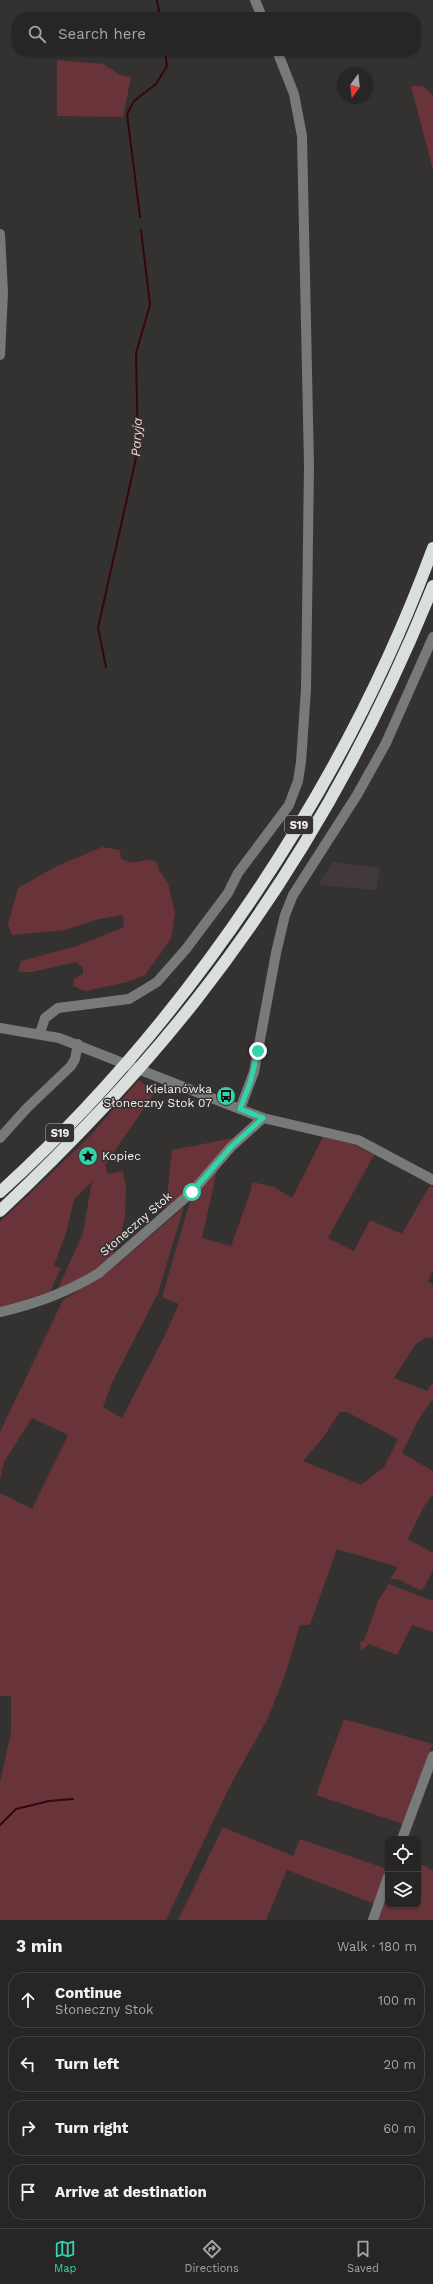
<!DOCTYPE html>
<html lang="en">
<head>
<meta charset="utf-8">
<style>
  :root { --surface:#272525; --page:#333132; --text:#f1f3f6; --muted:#a4a5a7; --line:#434242; --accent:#32d4a9 }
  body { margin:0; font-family:"Work Sans",sans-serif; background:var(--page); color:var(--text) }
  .controls { position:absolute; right:12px; bottom:12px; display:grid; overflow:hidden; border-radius:8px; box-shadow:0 1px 3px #0004 }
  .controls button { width:36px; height:36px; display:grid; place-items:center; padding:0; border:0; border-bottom:1px solid var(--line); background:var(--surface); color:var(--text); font:20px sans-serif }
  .compass { position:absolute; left:337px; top:68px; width:36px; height:36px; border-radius:50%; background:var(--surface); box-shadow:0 1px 3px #0004; rotate:195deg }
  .stop { position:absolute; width:12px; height:12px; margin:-9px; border:3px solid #32d4a9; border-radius:50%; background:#fff }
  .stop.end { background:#32d4a9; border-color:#fff; box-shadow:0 1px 4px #0008 }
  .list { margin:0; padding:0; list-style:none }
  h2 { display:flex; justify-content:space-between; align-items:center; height:52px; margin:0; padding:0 16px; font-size:17px }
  h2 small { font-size:13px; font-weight:400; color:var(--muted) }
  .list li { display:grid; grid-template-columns:26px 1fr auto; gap:12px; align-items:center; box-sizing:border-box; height:56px; margin:0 8px 8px; padding:0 8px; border:1px solid var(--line); border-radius:16px }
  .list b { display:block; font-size:15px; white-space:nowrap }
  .list p { margin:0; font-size:13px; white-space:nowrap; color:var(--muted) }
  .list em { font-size:13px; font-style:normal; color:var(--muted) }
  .icon { flex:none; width:22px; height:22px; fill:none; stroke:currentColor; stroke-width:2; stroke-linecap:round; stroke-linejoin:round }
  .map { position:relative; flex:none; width:433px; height:1920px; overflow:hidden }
  .search { position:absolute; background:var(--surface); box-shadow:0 1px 3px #0004; left:12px; right:12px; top:12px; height:44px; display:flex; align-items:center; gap:10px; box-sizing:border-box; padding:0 14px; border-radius:16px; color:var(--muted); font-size:15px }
  .sheet { height:308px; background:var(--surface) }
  nav { display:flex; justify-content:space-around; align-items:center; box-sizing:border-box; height:56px; border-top:1px solid var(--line); background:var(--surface); font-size:11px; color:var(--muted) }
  nav a { display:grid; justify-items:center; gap:2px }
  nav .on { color:var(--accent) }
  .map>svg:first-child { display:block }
  .built { fill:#44393a }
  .green { fill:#683339; fill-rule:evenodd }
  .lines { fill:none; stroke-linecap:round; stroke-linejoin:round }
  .stream { stroke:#36050f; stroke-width:2 }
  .minor { stroke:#787a79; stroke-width:10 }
  .highway { stroke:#dadfdd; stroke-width:12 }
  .route { stroke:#32d4a9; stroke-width:5 }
  .labels { text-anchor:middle; stroke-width:3; stroke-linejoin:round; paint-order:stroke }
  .shield { fill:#343131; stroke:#bab7b7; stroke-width:1 }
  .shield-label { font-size:11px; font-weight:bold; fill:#f3f0f0 }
  .poi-label { font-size:12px; fill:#f3f0f0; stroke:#343131; text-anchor:end }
  .street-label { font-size:12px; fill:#f3f0f0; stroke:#343131 }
  .water-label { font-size:13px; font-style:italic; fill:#f4ced0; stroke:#343131 }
</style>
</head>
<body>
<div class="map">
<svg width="433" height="1920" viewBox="0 0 433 1920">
  <rect width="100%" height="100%" fill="#343131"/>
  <path class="built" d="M333,862L380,868L376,890L318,885Z"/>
  <g class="green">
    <path d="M57,60L103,64L120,75L131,77L123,117L57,116Z"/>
    <path d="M411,86H422L433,95V170Z"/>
    <path d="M102,847L120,850L121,859C137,867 143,857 156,861L159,870L168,883L175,913L171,939L145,975L128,982L85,991L73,986L74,979L83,974V968L76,962L32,972H18L21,961L77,946L124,927L123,915L99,919L65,930L12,935L8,925L18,888L55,867Z"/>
    <path d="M139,1080L154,1094L105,1165L108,1174L123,1171L126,1188L125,1217L120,1238L109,1262L56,1293L83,1233L92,1181L74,1200L66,1233L54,1266L61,1268L49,1295L0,1309V1222L89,1137Z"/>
    <path d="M323,1137L351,1143L374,1155L328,1238L354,1251L370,1220L402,1234L430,1185L433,1187V1270L428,1281L433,1285V1339L426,1337L415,1345L394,1378L427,1391L433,1383V1402L431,1401L417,1422L402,1453L433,1471V1494L423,1508L408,1539L433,1553V1571L422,1591L397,1579H390L398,1567L337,1549L310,1625H300L284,1678L267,1720L231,1784L166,1920H0V1783L11,1732V1696H0V1493L32,1509L68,1435L32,1418L4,1462L0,1480V1432L63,1300L106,1274L184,1207L158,1293L112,1383L103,1407L122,1418L164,1337L179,1304L162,1297L191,1198L217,1170L202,1238L231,1246L251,1190L252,1182L274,1187L292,1198ZM340,1412H347L398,1439L384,1467L361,1485L303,1461L322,1439Z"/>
    <path d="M234,1138L210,1169L165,1214L172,1150Z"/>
    <path d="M389,1584L433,1601V1632L412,1625L397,1655L369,1644L361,1651L360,1642L364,1641L378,1601Z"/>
    <path d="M344,1719L433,1744L403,1824L316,1795Z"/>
    <path d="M223,1827L293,1856L300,1839L387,1869L375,1904L287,1870L266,1920H178Z"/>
    <path d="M418,1863L433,1870V1920H377L388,1889V1905H418Z"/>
  </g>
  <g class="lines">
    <g class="stream">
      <path d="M157,0L160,17"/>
      <path d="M140,217L127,114L134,101L156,84L167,66L165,51"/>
      <path d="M106,667L98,628L138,449L136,353L150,305L141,230"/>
      <path d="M0,1825L16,1809L49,1801L73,1799"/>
    </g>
    <g class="minor">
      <path d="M255,0L262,17"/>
      <path d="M0,234L3,293L0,355"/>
      <path d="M0,1028L59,1038L263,1118L358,1140L433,1180"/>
      <path d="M40,1033L45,1018L58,1008L129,999L157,982L186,949L228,893L238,873L289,805L298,781L301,762L306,689L309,465L302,136L294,94L277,51"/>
      <path d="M240,1109L254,1072L276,953L285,915L293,895L357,795L386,743L433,637"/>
      <path d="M0,1138L27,1108L71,1066L75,1059L78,1044"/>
      <path d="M0,1312C36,1304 68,1292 99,1273L192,1192L231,1147L263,1118"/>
      <path d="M402,1839L433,1756"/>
      <path d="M373,1920L388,1877"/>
    </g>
    <g class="highway">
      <path d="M0,1192C188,1022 346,785 433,548"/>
      <path d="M0,1211C70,1145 137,1075 196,1000C294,875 374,733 433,586"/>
    </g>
  </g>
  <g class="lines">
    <path class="route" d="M192,1192L231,1147L263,1118L240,1109L250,1083L258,1051"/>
  </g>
  <defs>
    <symbol id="bus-disc" viewBox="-11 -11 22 22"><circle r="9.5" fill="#32d4a9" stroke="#343131"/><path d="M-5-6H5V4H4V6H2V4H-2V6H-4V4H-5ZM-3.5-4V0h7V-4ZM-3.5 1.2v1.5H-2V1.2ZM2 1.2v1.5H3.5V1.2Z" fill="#111"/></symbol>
    <symbol id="sight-disc" viewBox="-11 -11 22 22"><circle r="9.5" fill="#32d4a9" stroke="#343131"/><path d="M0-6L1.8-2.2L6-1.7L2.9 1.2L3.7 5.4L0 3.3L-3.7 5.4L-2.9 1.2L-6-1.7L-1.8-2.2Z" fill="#111"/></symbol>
  </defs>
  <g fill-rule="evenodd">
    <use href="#bus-disc" x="215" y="1085" width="22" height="22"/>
    <use href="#sight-disc" x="77" y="1145" width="22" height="22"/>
  </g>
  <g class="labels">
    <g class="shield">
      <rect x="285" y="816" width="28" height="18" rx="3"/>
      <rect x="46" y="1124" width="28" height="18" rx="3"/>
    </g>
    <g class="shield-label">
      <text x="299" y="829">S19</text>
      <text x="60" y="1137">S19</text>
    </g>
    <g class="poi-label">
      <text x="212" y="1093">Kielanówka<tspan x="212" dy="14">Słoneczny Stok 07</tspan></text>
      <text x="102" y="1160" text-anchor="start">Kopiec</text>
    </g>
    <g class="street-label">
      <text transform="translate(136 1224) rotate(-41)" y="4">Słoneczny Stok</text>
    </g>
    <g class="water-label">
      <text transform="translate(136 437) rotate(-87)" y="5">Paryja</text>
    </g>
  </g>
</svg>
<div class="controls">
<button><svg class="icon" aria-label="locate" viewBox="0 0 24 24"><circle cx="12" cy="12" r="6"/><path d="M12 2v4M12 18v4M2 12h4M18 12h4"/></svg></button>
<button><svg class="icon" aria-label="layers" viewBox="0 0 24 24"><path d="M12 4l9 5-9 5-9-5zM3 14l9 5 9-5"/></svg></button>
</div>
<svg class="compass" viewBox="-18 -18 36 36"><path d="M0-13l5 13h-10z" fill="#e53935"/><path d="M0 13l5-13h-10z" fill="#a4a5a7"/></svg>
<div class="stop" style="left:192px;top:1192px"></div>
<div class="stop end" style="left:258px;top:1051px"></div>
<div class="search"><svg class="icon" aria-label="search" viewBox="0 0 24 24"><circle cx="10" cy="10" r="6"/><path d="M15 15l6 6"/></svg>Search here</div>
</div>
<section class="sheet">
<h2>3 min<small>Walk · 180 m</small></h2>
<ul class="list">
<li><svg class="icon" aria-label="ahead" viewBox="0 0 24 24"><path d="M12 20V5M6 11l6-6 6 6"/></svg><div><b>Continue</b><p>Słoneczny Stok</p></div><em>100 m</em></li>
<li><svg class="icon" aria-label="left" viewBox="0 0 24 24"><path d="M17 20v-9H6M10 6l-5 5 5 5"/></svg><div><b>Turn left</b></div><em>20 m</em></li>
<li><svg class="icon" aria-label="right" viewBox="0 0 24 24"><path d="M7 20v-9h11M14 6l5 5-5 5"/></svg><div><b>Turn right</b></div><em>60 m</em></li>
<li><svg class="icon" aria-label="arrive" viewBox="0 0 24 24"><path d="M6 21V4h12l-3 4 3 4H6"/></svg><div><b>Arrive at destination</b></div></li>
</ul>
</section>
<nav>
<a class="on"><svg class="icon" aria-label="map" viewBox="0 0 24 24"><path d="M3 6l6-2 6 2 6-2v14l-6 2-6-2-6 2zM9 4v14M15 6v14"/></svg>Map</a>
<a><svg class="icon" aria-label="directions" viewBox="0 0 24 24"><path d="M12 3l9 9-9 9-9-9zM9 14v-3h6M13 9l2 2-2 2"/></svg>Directions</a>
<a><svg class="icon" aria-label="saved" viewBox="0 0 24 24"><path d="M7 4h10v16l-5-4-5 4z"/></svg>Saved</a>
</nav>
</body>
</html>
